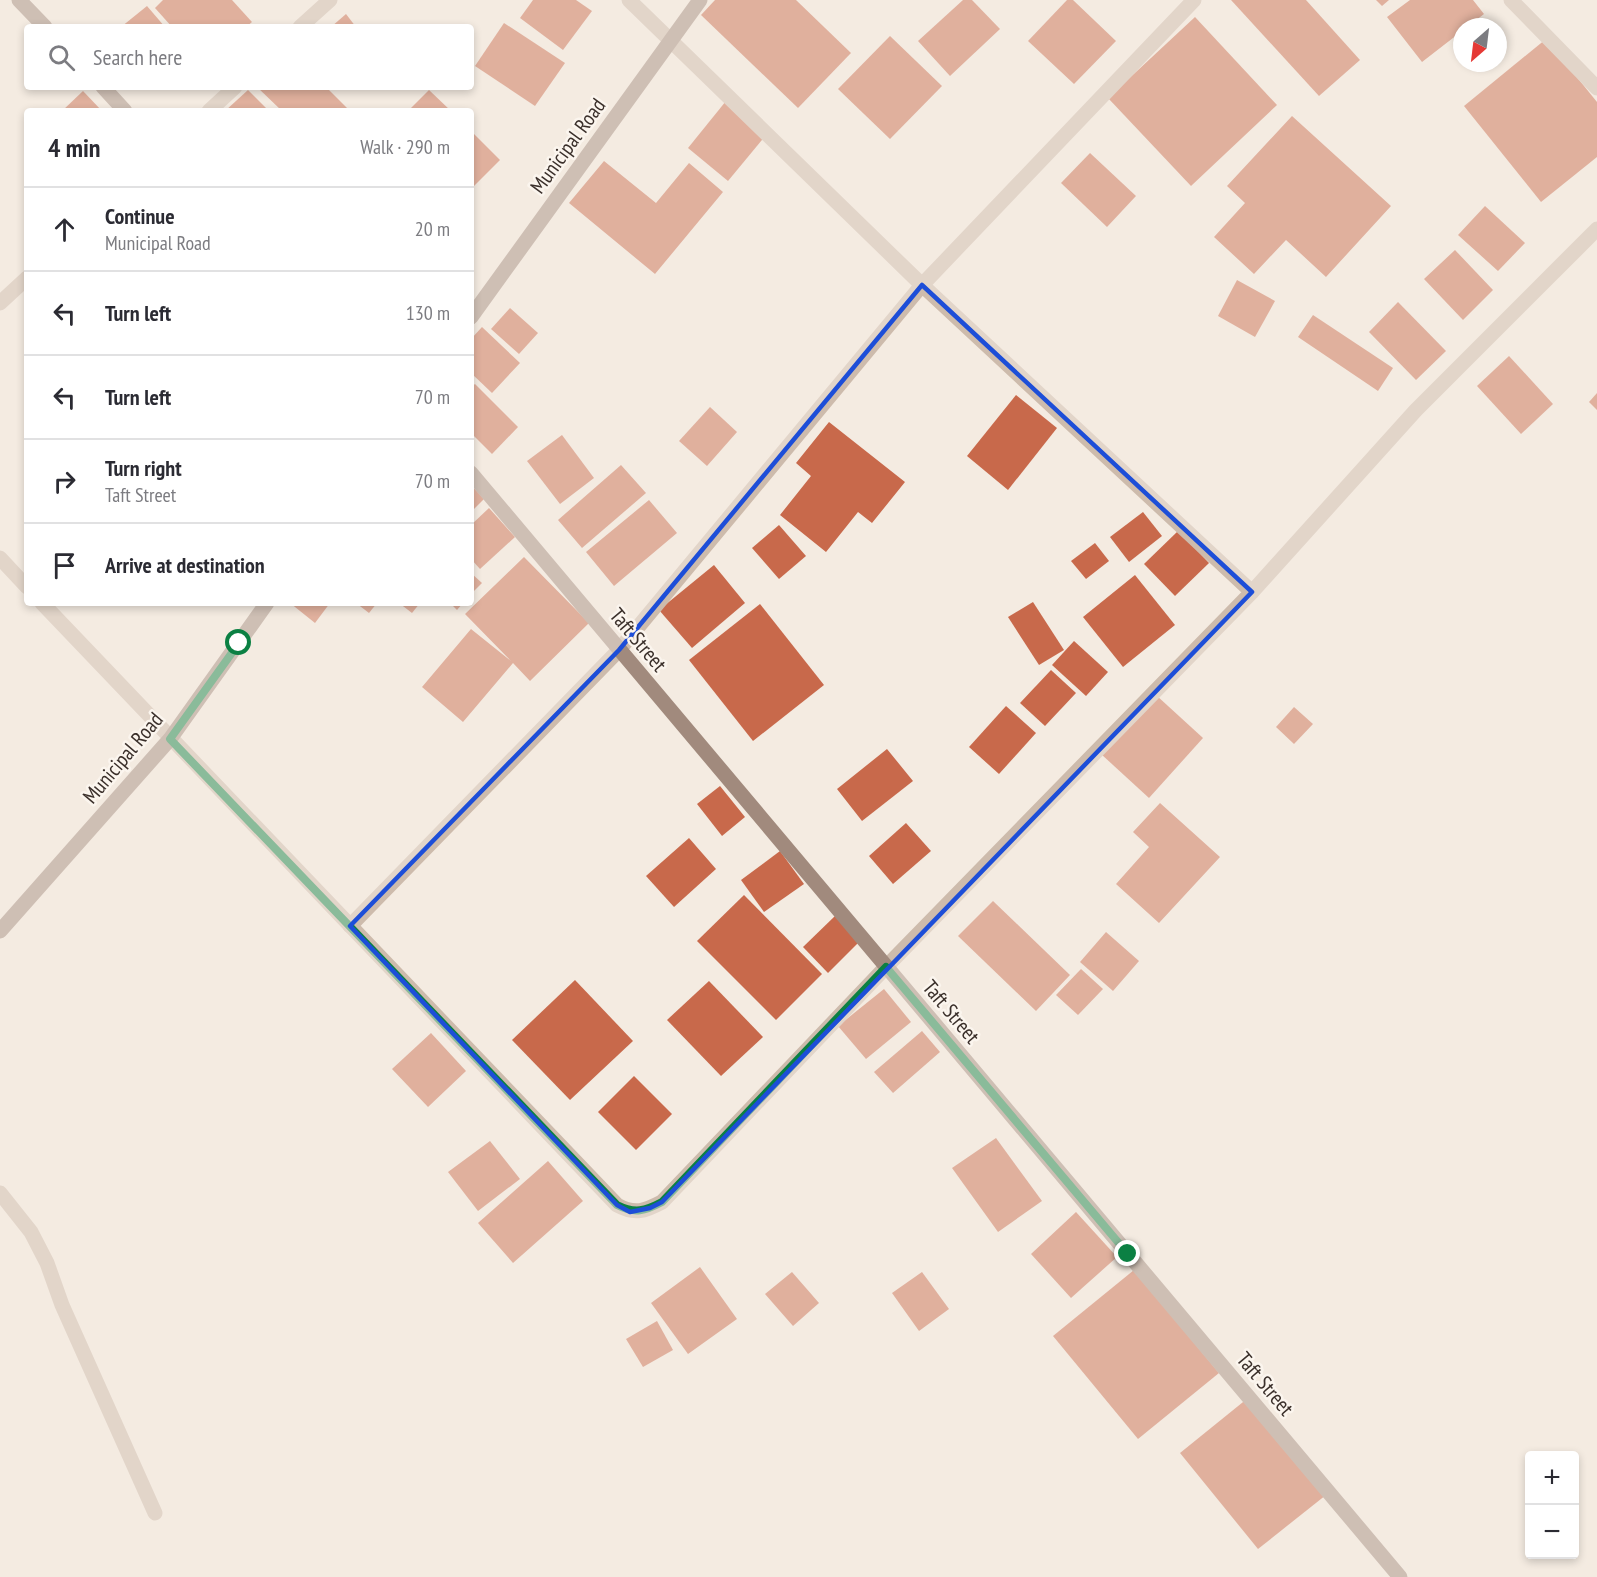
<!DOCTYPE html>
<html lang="en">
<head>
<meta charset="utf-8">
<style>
  :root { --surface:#fff; --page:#f2f2f3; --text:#2b2b33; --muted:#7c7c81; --line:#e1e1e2 }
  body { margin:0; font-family:"PT Sans Narrow",sans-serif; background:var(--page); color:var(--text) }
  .controls { position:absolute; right:18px; bottom:18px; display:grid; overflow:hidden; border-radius:6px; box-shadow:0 3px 9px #0003 }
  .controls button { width:54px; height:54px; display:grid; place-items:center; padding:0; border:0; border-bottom:2px solid var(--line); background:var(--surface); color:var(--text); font:30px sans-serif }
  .compass { position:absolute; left:1453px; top:18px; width:54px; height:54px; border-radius:50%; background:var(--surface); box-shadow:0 3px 9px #0003; rotate:208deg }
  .stop { position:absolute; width:18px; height:18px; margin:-14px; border:4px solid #0b8043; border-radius:50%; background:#fff }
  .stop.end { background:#0b8043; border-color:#fff; box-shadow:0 2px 6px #0008 }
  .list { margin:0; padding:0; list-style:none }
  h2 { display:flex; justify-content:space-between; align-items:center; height:78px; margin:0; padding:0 24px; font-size:26px }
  h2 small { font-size:20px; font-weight:400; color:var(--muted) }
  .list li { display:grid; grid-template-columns:39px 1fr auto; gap:18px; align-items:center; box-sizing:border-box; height:84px; padding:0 24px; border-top:2px solid var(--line) }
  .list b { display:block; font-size:22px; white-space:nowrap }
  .list p { margin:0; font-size:20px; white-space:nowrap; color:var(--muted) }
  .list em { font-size:20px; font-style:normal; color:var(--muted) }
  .icon { flex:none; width:33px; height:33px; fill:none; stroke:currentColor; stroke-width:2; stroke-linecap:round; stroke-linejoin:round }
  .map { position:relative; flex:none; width:1597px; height:1577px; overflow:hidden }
  .search { position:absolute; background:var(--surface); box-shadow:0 3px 9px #0003; left:24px; top:24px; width:450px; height:66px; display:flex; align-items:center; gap:15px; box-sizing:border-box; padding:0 21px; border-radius:6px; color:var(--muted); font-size:22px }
  .panel { position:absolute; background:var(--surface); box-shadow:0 3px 9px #0003; left:24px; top:108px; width:450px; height:498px; border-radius:6px }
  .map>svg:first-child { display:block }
  .building { fill:#c8694b }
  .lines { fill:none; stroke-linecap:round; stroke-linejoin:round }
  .street { stroke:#cdbbac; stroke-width:15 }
  .secondary { stroke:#a18a7d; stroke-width:15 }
  .route { stroke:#0b8043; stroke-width:8 }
  .marked { fill:none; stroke:#1d4ed8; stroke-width:4.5; stroke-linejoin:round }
  .labels { text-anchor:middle; stroke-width:5; stroke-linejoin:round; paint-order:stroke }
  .street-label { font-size:21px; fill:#3b302b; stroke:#fbf5ee }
</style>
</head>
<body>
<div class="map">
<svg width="1597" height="1577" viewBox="0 0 1597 1577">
  <rect width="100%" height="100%" fill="#f4ebe1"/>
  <g class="building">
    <path d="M163,0H232L252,22L246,27H172L155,8Z"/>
    <path d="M533,0H576L592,11L563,50L520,18Z"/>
    <path d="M715,0H796L851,53L798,108L701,15Z"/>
    <path d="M963,0H972L1000,29L950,76L918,41Z"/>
    <path d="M1067,0H1073L1116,41L1074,84L1028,41Z"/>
    <path d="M1231,0H1306L1360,60L1319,96Z"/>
    <path d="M1376,0H1389L1382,6Z"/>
    <path d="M1410,0H1473L1484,14L1467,27H1462V31L1422,62L1387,17Z"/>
    <path d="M147,6L165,27H121Z"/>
    <path d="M346,14L356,27H331Z"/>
    <path d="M1195,17L1277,105L1191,186L1108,98Z"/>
    <path d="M504,23L565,63L535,106L475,66Z"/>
    <path d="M890,36L942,86L890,139L838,89Z"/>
    <path d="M1546,39L1597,102V157L1541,202L1464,106Z"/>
    <path d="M257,87H326L350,111H282Z"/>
    <path d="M248,90L269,111H225Z"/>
    <path d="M429,90L451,111H408Z"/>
    <path d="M83,91L102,111H62Z"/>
    <path d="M726,101L766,135L728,181L688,148Z"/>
    <path d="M1292,116L1391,206L1326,277L1286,240L1254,274L1214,237L1245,203L1227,186Z"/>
    <path d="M471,131L500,160L471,189Z"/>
    <path d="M1090,153L1136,196L1107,227L1061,183Z"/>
    <path d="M604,161L656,203L689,163L723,192L655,274L569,203Z"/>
    <path d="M1485,206L1525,243L1498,271L1458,235Z"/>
    <path d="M1455,250L1493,290L1463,320L1424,279Z"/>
    <path d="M1237,280L1275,301L1255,337L1218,316Z"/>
    <path d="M1398,302L1446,351L1416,380L1369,332Z"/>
    <path d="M510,308L538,333L519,354L491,329Z"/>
    <path d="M1313,315L1393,368L1378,391L1298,337Z"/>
    <path d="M482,327L520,363L492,393L471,373V339Z"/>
    <path d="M1509,356L1553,404L1521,434L1477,386Z"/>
    <path d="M475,384L518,427L492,454L471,433V387Z"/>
    <path d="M1597,393V410L1589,402Z"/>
    <path d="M1016,395L1057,428L1008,490L967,456Z"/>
    <path d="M710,407L737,432L707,466L679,441Z"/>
    <path d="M829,422L905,482L872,523L858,512L826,552L780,515L811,476L796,463Z"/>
    <path d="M562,435L594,478L560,504L527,461Z"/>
    <path d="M621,465L646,493L582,548L558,520Z"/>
    <path d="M471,485L484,499L471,512Z"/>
    <path d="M649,500L677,533L614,586L586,552Z"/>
    <path d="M489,508L515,537L480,569L471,559V525Z"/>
    <path d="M1143,512L1162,536L1129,562L1110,537Z"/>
    <path d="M779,525L806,556L779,579L752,548Z"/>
    <path d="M1178,531L1209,563L1175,596L1144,564Z"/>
    <path d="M1095,543L1109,561L1086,579L1071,561Z"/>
    <path d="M524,557L589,623L530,681L513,663L463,722L422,687L471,629L511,661L465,614Z"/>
    <path d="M714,565L745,603L692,648L659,610Z"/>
    <path d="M471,573L482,583L471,594Z"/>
    <path d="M1135,575L1175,625L1123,667L1083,617Z"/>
    <path d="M1033,602L1064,650L1039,665L1008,617Z"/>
    <path d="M290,603H330L315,623Z"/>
    <path d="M356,603H377L369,613Z"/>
    <path d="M399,603H420L412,613Z"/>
    <path d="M450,603H463L457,610Z"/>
    <path d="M760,604L824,685L753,741L689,660Z"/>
    <path d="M1074,641L1108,672L1086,696L1052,665Z"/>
    <path d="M1051,670L1076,693L1045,726L1020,703Z"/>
    <path d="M1156,695L1203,738L1149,798L1101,754Z"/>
    <path d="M1006,706L1036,733L999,774L969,747Z"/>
    <path d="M1294,707L1313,724L1294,744L1276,727Z"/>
    <path d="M887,749L913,781L862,821L837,789Z"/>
    <path d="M720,786L745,817L722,836L697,804Z"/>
    <path d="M1160,803L1220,857L1159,923L1116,884L1149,847L1133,832Z"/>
    <path d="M906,823L931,851L893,884L869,856Z"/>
    <path d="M689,838L716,869L674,907L646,876Z"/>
    <path d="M780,851L804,884L764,912L741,880Z"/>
    <path d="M744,895L822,974L776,1020L697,941Z"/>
    <path d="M993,901L1070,975L1036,1011L958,936Z"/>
    <path d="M835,916L860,941L828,973L803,947Z"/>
    <path d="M1106,932L1139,961L1113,991L1080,962Z"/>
    <path d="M1081,969L1103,989L1078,1015L1056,995Z"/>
    <path d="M575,980L633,1041L570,1100L512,1040Z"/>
    <path d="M709,981L763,1037L721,1076L667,1020Z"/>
    <path d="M884,989L911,1022L866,1059L838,1026Z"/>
    <path d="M922,1031L940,1052L893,1093L874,1072Z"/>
    <path d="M431,1033L466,1071L428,1107L392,1069Z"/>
    <path d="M634,1076L672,1114L636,1150L598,1112Z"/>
    <path d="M996,1138L1042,1201L998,1232L952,1168Z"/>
    <path d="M490,1141L520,1179L478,1211L448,1172Z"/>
    <path d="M548,1161L583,1201L513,1263L478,1223Z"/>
    <path d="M1076,1212L1117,1257L1071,1298L1031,1254Z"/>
    <path d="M700,1267L737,1319L688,1354L651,1303Z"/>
    <path d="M1134,1270L1219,1373L1138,1439L1053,1336Z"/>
    <path d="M792,1272L819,1303L793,1326L765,1294Z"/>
    <path d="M922,1272L949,1309L919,1331L892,1293Z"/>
    <path d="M657,1321L673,1350L643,1367L626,1339Z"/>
    <path d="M1248,1398L1326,1495L1258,1549L1180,1453Z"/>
  </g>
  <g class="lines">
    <g class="street">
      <path d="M1511,0L1597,88"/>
      <path d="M300,27L330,0"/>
      <path d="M209,111L235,87"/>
      <path d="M0,303L27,278"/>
      <path d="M0,558L27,587"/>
      <path d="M1252,592L1416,410L1597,229"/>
      <path d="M42,603L617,1205C635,1215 645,1211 662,1202L886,967L1252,592L922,285L629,0"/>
      <path d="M350,926L619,650L922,285L1194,0"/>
      <path d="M0,1193L31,1232L47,1263L62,1305L155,1513"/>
    </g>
    <g class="secondary">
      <path d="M19,0L45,27"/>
      <path d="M103,87L125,111"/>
      <path d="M471,317L700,0"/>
      <path d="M471,473L1400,1577"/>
      <path d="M0,931L170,739L267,603"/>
    </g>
  </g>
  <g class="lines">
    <path class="route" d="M239,643L170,739L617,1205C635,1214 645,1211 662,1202L886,967L1128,1254"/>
  </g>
  <path d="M0 0H1597V1577H0ZM922,285L1252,592L662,1202L650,1208L630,1212L617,1205L350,926L619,650Z" fill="#f4ebe1" fill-opacity=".55" fill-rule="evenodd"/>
  <path class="marked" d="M922,285L1252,592L662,1202L650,1208L630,1212L617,1205L350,926L619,650Z"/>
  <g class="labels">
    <g class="street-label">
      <text transform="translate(568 146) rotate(-54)" y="7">Municipal Road</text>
      <text transform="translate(638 640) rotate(50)" y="7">Taft Street</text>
      <text transform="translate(123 758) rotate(-50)" y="7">Municipal Road</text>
      <text transform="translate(951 1012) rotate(50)" y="7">Taft Street</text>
      <text transform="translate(1265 1384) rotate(50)" y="7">Taft Street</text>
    </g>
  </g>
</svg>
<div class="controls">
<button>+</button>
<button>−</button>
</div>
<svg class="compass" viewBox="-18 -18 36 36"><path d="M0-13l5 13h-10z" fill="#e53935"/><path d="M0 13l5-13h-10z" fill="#7c7c81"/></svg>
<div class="stop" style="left:239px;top:643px"></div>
<div class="stop end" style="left:1128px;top:1254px"></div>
<div class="search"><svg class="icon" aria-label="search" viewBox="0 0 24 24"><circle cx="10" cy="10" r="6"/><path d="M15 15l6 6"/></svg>Search here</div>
<section class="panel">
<h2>4 min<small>Walk · 290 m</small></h2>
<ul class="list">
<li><svg class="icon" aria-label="ahead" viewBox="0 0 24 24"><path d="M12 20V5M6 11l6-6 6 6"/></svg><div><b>Continue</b><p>Municipal Road</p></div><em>20 m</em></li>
<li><svg class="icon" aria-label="left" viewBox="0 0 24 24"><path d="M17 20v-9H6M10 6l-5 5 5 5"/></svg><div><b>Turn left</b></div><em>130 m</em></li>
<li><svg class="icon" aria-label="left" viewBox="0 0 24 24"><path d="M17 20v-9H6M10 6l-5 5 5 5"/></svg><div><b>Turn left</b></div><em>70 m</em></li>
<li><svg class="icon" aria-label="right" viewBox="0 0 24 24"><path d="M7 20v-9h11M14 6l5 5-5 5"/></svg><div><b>Turn right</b><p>Taft Street</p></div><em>70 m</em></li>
<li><svg class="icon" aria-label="arrive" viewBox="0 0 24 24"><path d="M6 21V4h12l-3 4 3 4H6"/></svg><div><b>Arrive at destination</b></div></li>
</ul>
</section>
</div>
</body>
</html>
